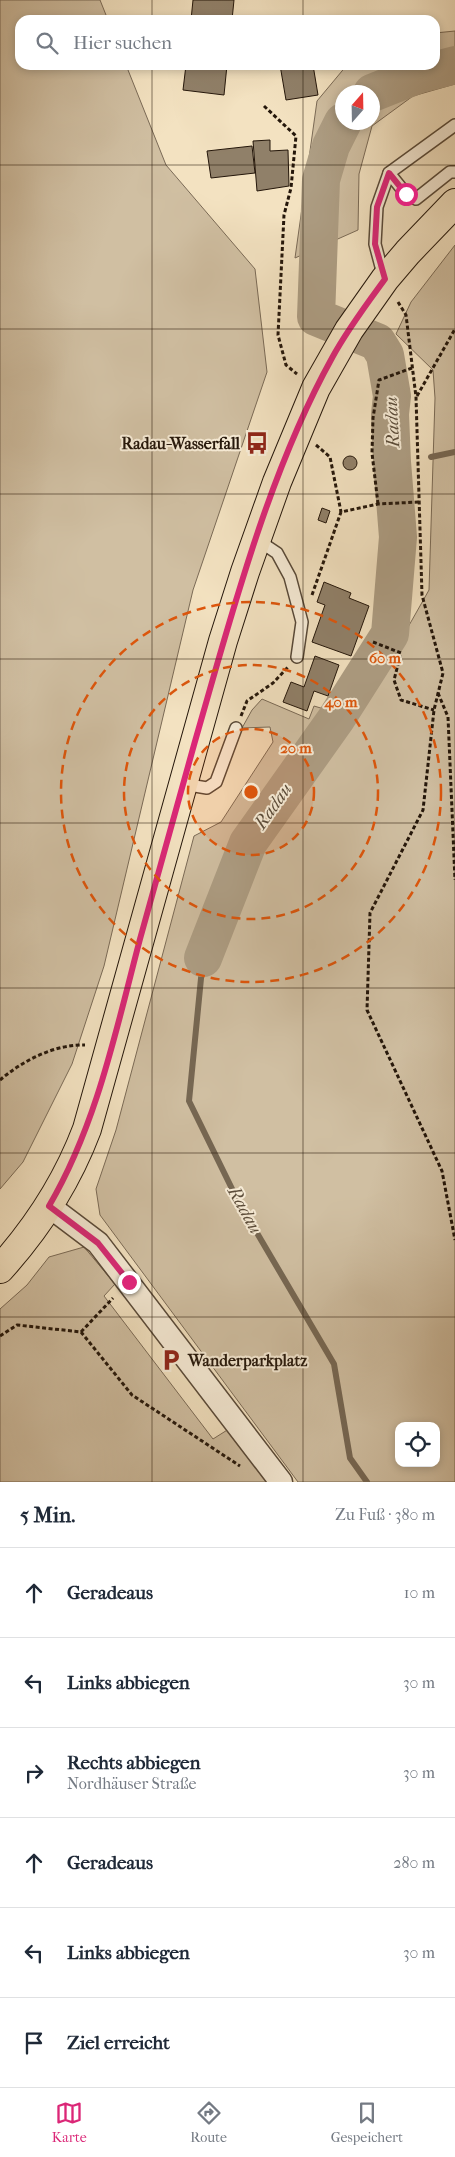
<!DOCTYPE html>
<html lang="de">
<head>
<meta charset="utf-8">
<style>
  :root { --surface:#fff; --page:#f6f6f7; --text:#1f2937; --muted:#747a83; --line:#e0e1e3; --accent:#db2777 }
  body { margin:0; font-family:"IM FELL French Canon",serif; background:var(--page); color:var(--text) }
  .controls { position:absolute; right:15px; bottom:15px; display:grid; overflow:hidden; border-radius:10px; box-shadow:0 2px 8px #0003 }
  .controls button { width:45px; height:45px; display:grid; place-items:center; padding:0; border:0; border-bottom:1px solid var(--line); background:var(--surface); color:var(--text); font:25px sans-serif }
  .compass { position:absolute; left:335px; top:85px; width:45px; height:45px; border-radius:50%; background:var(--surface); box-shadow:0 2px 8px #0003; rotate:20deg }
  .stop { position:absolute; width:15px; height:15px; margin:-11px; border:4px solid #db2777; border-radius:50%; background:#fff }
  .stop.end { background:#db2777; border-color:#fff; box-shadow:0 1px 5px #0008 }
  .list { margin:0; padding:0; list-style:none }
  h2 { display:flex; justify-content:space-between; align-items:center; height:65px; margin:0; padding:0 20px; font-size:21px }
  h2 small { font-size:16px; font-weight:400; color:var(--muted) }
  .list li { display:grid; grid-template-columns:32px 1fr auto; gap:15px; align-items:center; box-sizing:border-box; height:90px; padding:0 20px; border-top:1px solid var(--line) }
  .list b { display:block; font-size:19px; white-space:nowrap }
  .list p { margin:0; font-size:16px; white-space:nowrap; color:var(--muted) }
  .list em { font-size:16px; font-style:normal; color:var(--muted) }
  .icon { flex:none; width:28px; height:28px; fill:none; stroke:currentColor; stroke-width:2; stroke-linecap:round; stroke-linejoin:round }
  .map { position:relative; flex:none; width:455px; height:1482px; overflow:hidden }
  .search { position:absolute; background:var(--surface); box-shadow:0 2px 8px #0003; left:15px; right:15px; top:15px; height:55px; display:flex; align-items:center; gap:12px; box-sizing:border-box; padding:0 18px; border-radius:15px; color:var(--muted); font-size:19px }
  .sheet { height:605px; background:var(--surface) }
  nav { display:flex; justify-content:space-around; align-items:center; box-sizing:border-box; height:70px; border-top:1px solid var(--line); background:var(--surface); font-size:14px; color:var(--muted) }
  nav a { display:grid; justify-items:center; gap:2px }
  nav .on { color:var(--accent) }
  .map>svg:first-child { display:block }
  .green { fill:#d0bfa2; stroke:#7a6a56; fill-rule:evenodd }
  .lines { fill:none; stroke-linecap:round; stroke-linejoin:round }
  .stream { stroke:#766753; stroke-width:6 }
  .river { stroke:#ad9d83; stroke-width:38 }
  .building { fill:#908069; stroke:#24160a }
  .lane-casing { stroke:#584938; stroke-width:14 }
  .street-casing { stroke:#584938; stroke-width:25 }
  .primary-casing { stroke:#24160a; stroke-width:30 }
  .path { stroke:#24160a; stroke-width:3; stroke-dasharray:4 2.5; stroke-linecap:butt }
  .lane { stroke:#f7ecd7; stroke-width:11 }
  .street { stroke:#f7ecd7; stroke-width:22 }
  .primary { stroke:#f3e2c1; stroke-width:28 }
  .route { stroke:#db2777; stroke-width:6 }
  .grid { fill:none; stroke:#24160a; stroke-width:1; stroke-opacity:0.55 }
  .ring { fill:none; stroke:#de560c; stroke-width:2.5; stroke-dasharray:9 6 }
  .labels { text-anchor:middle; stroke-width:4; stroke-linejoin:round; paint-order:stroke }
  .poi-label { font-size:16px; font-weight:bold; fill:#24160a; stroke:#f7ecd7; text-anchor:end }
  .water-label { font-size:18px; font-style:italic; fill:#5b4c3a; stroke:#f7ecd7 }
  .centre { fill:#de560c; stroke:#f7ecd7; stroke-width:2.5 }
  .ring-label { font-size:15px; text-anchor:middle; font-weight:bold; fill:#de560c; stroke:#f7ecd7; stroke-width:4; stroke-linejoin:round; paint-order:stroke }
</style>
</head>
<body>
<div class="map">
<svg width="455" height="1482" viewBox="0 0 455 1482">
  <rect width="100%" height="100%" fill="#f3e2c1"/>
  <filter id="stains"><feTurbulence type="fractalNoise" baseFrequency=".004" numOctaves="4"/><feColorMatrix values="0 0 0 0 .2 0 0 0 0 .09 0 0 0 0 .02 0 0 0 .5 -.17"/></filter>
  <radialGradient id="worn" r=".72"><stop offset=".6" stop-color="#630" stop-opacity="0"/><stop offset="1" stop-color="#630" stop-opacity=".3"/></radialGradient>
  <g class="green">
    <path d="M0,0H100L108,20H20V65H126L166,165L255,269L267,372L193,590L104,966L72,1064L23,1162L0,1189Z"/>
    <path d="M455,31V84L413,96L372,126L359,174L358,230L295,258L317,101L347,65H435V33ZM372,92V122H342V92Z"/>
    <path d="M455,245V1482H298L100,1215L96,1189L116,1130L194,836L221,822L273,742L270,727L242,728L252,710L262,699L309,719L314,706L351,717L386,666L429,590L435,398L433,370L396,334L411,302ZM399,1426H436V1463H399Z"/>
    <path d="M84,1247L115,1284L104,1296L213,1439L232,1427L271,1482H0V1309L27,1285L49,1257Z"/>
  </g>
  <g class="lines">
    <g class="stream">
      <path d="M431,457L455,452"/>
      <path d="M203,958L189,1101L237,1199L334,1364L350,1458L367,1482"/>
    </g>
    <g class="river">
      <path d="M372,93L417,75L455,65"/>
      <path d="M203,958L248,843L336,719L390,634L398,537L392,462L390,414L392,396L385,355L377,342L316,317L321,180L331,146L343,122"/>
    </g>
  </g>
  <g class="building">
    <path d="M193,0H234L232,20H191Z"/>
    <path d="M186,65H227L224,95L183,90Z"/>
    <path d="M280,65H313L318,95L286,100Z"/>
    <path d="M270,140V151L288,150L289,186L257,191L253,141Z"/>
    <path d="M252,146L255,173L211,178L207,151Z"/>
    <circle cx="350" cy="463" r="7"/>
    <path d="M322,508L330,511L326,523L318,520Z"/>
    <path d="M324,582L351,593L349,598L369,606L351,656L312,642L325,605L317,602Z"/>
    <path d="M315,656L339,665L328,696L314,691L307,711L283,702L291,682L304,687Z"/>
  </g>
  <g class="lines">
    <defs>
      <g id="lane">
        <path d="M455,125L389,173L406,194L416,199L450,172H455"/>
        <path d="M384,278L375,244L377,207L389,173"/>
        <path d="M256,539L277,553L290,577L302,622L297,657"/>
        <path d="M183,784L207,788L216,782L236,728"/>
      </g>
      <path id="street" d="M49,1206L98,1243L281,1482"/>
      <path id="primary" d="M0,1269C38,1227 67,1182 87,1129L223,641L245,572L277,482L316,388L349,330L385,279L408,252L455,203"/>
    </defs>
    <use href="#lane" class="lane-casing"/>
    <use href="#street" class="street-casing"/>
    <use href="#primary" class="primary-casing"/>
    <g class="path">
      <path d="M264,106L296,136L291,188L284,215L278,335L286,365L297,374"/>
      <path d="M398,302L406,315L416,397L422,595L443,673L434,710L423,810L370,913L367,1010L442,1171L455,1240"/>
      <path d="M417,396L455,329"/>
      <path d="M316,445L330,457L341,512"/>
      <path d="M378,504L372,453L373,418L379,380L412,368"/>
      <path d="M312,595L341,512L378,504L419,502"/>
      <path d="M373,642L401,653L394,680L401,700L434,710"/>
      <path d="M438,693L448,717L455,880"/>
      <path d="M241,716L247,701L273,683L288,667"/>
      <path d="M0,1080C22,1061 55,1044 85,1045"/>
      <path d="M81,1332L113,1298"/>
      <path d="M0,1336L17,1325L81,1332L132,1395L240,1466"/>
    </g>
    <use href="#lane" class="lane"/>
    <use href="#street" class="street"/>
    <use href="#primary" class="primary"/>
  </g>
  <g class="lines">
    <path class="route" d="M129,1282L98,1243L49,1206C97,1124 116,1030 140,939C163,855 186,772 210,689C241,580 277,457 332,358C347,330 366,305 385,279L375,244L377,207L389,173L406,194"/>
  </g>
  <path class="grid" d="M152,0V20M303,0V20M152,65V1482M303,65V1482M0,165H455M0,329H455M0,494H455M0,659H455M0,823H455M0,988H455M0,1153H455M0,1317H455"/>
  <circle cx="251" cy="792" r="63" fill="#de560c" fill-opacity=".12"/>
  <g class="ring">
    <circle cx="251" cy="792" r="63"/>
    <circle cx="251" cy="792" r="127"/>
    <circle cx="251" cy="792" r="190"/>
  </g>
  <defs>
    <symbol id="bus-bare" viewBox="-9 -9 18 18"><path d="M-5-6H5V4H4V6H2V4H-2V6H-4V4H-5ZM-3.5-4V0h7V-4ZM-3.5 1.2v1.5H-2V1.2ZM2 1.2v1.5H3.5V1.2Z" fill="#8f2418" stroke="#f7ecd7" stroke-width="2.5" paint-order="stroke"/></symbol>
    <symbol id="parking-bare" viewBox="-9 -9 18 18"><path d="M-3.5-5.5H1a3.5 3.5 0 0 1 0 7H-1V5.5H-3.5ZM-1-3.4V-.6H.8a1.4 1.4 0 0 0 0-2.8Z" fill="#8f2418" stroke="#f7ecd7" stroke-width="2.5" paint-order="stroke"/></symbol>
  </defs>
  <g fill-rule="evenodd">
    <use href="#bus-bare" x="241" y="427" width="32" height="32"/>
    <use href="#parking-bare" x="155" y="1344" width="32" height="32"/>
  </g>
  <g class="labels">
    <g class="poi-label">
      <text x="240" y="449">Radau-Wasserfall</text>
      <text x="188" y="1366" text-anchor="start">Wanderparkplatz</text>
    </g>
    <g class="water-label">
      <text transform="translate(392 422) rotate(-93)" y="6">Radau</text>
      <text transform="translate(273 806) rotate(-55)" y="6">Radau</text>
      <text transform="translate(245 1210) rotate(61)" y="6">Radau</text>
    </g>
  </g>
  <circle cx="251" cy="792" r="8" class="centre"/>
  <g class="ring-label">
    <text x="385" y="663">60 m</text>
    <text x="341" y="707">40 m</text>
    <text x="296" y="753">20 m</text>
  </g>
  <rect width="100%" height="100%" filter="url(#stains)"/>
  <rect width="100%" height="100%" fill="url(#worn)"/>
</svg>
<div class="controls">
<button><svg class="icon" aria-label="locate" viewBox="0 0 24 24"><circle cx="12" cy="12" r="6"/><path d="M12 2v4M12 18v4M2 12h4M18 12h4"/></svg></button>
</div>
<svg class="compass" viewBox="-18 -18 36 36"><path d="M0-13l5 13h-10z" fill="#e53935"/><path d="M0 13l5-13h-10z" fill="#747a83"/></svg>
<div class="stop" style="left:406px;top:194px"></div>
<div class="stop end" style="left:129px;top:1282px"></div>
<div class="search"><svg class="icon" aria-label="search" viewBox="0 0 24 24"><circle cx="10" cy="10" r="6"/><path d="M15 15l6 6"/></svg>Hier suchen</div>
</div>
<section class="sheet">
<h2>5 Min.<small>Zu Fuß · 380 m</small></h2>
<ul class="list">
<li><svg class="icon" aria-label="ahead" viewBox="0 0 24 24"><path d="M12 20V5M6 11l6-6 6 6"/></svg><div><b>Geradeaus</b></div><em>10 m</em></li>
<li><svg class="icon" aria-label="left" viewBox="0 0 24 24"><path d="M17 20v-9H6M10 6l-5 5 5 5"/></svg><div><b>Links abbiegen</b></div><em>30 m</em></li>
<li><svg class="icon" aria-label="right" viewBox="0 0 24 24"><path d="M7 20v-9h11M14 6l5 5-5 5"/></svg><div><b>Rechts abbiegen</b><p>Nordhäuser Straße</p></div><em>30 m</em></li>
<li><svg class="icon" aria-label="ahead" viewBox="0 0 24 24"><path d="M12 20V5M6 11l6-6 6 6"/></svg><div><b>Geradeaus</b></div><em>280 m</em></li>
<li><svg class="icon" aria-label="left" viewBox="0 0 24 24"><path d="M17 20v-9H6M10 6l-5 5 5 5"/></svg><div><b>Links abbiegen</b></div><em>30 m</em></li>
<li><svg class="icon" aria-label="arrive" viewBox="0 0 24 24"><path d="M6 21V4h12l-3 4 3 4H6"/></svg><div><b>Ziel erreicht</b></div></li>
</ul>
</section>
<nav>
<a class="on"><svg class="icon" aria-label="map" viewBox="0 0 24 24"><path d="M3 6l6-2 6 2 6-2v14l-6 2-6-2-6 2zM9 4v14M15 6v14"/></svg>Karte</a>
<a><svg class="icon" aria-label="directions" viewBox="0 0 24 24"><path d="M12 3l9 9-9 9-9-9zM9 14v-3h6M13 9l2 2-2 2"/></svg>Route</a>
<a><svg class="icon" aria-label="saved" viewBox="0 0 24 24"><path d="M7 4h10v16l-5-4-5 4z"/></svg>Gespeichert</a>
</nav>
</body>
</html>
